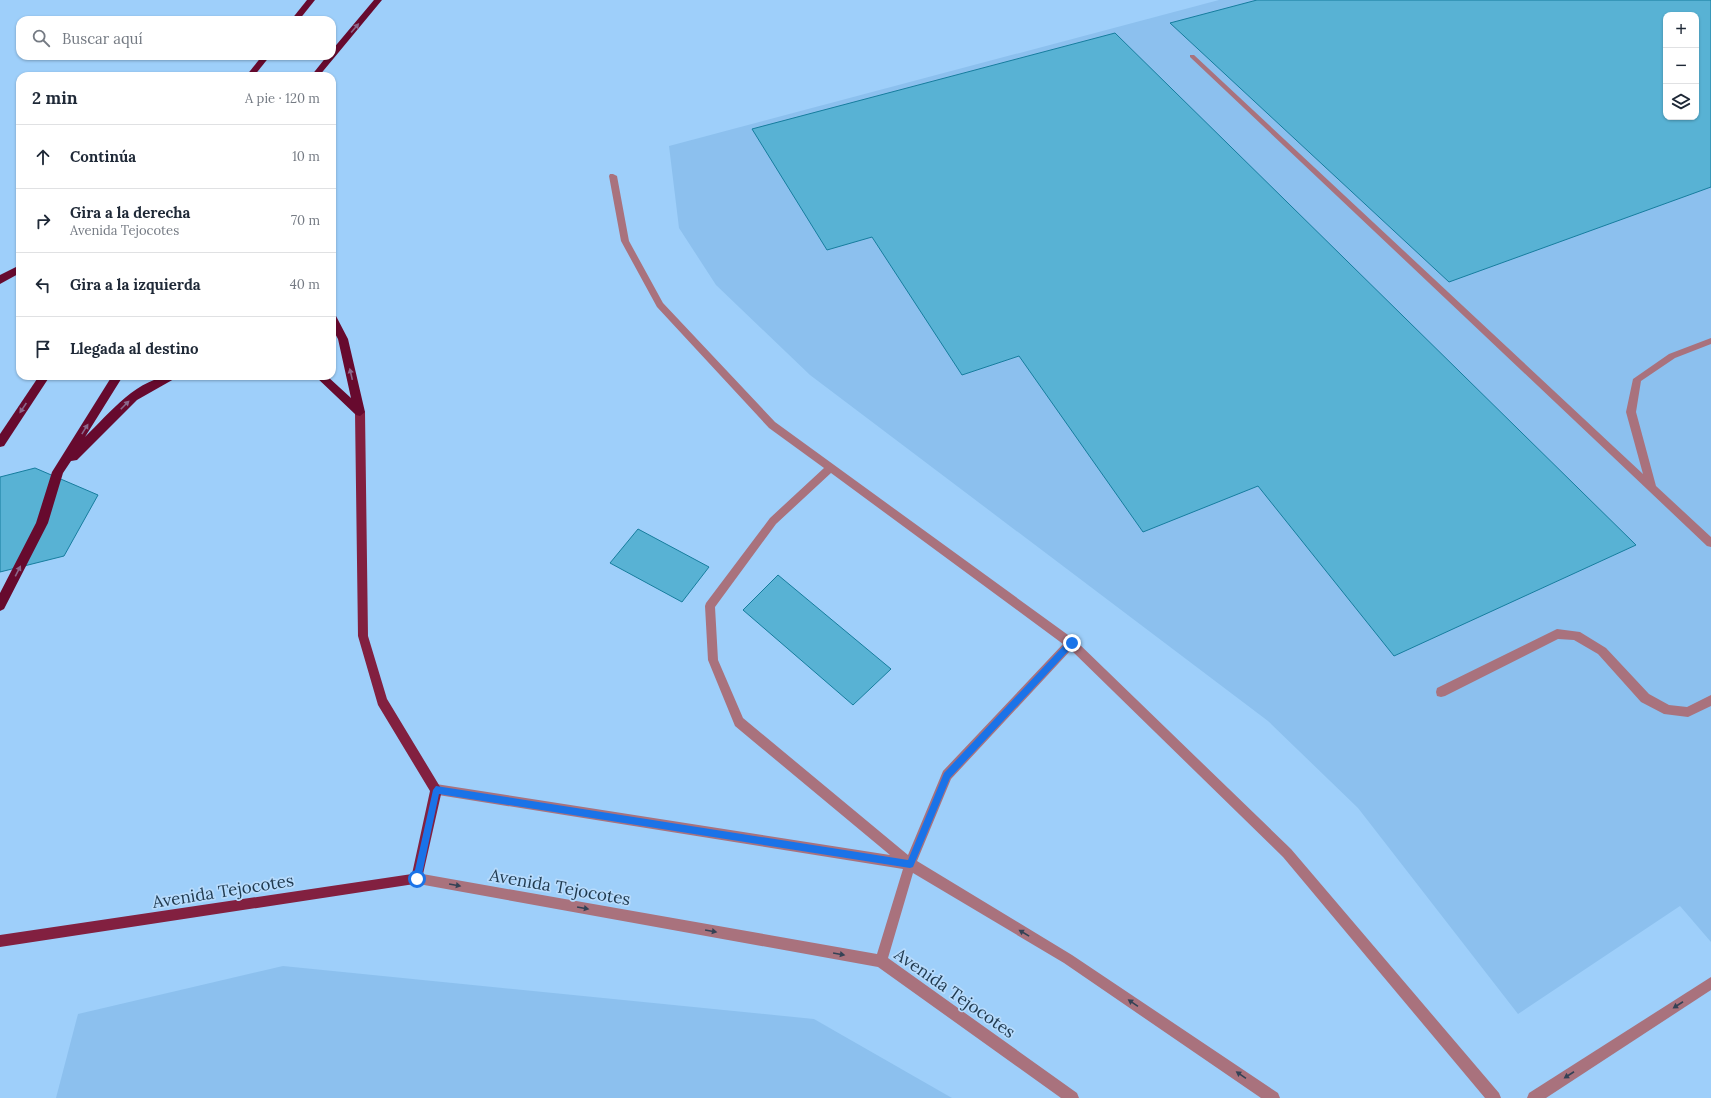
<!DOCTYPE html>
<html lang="es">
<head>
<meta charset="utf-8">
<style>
  :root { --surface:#fff; --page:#f6f6f7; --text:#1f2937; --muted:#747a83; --line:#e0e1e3 }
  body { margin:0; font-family:Lora,serif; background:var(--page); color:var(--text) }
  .controls { position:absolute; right:12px; top:12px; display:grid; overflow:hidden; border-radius:8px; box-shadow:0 1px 3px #0004 }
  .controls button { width:36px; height:36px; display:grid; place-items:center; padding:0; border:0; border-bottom:1px solid var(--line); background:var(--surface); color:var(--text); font:20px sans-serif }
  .stop { position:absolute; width:12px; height:12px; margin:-9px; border:3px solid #1a73e8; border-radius:50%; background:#fff }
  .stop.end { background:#1a73e8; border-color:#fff; box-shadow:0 1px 4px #0008 }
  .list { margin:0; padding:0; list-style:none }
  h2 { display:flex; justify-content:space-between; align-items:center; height:52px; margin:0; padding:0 16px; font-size:17px }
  h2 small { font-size:13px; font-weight:400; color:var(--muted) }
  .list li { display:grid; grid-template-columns:26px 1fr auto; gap:12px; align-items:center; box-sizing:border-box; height:64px; padding:0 16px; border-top:1px solid var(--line) }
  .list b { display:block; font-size:15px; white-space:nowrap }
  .list p { margin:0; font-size:13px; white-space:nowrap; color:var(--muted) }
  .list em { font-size:13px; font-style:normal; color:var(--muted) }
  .icon { flex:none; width:22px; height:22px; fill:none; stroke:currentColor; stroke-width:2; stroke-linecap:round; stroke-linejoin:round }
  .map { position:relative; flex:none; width:1711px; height:1098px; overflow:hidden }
  .search { position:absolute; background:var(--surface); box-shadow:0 1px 3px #0004; left:16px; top:16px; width:320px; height:44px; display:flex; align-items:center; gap:10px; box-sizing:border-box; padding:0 14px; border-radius:12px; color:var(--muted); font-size:15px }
  .panel { position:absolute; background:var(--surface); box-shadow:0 1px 3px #0004; left:16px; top:72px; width:320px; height:308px; border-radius:12px }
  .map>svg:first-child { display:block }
  .built { fill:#8cc0ee; fill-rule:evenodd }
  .building { fill:#58b2d4; stroke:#167d9e; fill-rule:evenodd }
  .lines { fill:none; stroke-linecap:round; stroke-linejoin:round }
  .minor { fill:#a9727d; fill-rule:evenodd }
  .major { fill:#822040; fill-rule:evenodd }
  .highway { fill:#670a2e; fill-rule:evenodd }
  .oneway { fill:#8b688b }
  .oneway2 { fill:#344255 }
  .route { fill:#1a73e8 }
  .labels { text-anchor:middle; stroke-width:3.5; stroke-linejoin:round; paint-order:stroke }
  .near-street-label { font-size:17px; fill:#1f394e; stroke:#b7dbfc }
</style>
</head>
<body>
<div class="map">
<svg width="1711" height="1098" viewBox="0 0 1711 1098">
  <rect width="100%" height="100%" fill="#9ecffa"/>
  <g class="built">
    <path d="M1219,0H1711V942L1680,906L1518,1014L1358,808L1268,721L810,375L716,285L679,228L669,146ZM1666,15H1696V117H1666Z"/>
    <path d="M283,966L814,1019L952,1098H56L78,1014Z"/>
  </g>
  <g class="building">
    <path d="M1257,0H1711V187L1449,282L1170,23ZM1666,15H1696V117H1666Z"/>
    <path d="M1115,33L1636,545L1394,656L1258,486L1143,532L1019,356L962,375L872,237L827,250L752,129Z"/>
    <path d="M35,468L98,495L64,556L0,572V477Z"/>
    <path d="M638,529L709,567L682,602L610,563Z"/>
    <path d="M778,575L891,669L853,705L743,610Z"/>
  </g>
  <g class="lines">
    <g class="minor">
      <path d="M1190,55H1194L1643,474L1626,412L1633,379L1669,354L1711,338V344L1675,358L1641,381L1636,412L1656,486L1711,537V547L1707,546L1649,491L1190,57Z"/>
      <path d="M610,174H613L617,176L629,241L663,303L775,422L1075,640L1291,849L1499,1093L1501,1098H1485L1283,857L1071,650L951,779L917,861L1072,955L1278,1093L1280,1098H1261L1064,963L913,873L888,958L1077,1093L1079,1098H1061L878,967L413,883L411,879L413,875L417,873L877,954L903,869L432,794L430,790L432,786L436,784L890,855L735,726L708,660L705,606L706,603L770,518L824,468L769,428L657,307L621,241L609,176ZM831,473L1063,644L943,771L908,855L743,718L718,660L715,607L776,524Z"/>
      <path d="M1557,629L1580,632L1606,648L1649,694L1669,705L1687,707L1711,695V706L1688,717L1664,714L1641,702L1598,654L1574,640L1558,639L1445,696L1441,697L1437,696L1436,692L1437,688Z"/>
      <path d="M1711,977V990L1546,1098H1527L1529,1093Z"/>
    </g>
    <path class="major" d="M360,408L365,412L368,636L387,699L442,790L421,883L0,947V935L412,874L430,791L378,705L358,636L355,412Z"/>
    <g class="highway">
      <path d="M307,0H315L299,20H291Z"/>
      <path d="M374,0H382L319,76H311L327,56H332V50Z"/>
      <path d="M262,56H270L254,76H246Z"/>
      <path d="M20,265V273L0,284V275Z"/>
      <path d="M332,315L336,316L348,339L365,412L360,416L356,415L315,376H327L351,398L338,339L332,328Z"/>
      <path d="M39,376H50L4,446L0,447V434Z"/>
      <path d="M112,376H123L85,437C110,413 138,376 175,376L174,379L137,400L77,460L71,461L63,473L48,523L4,609L0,611V593L36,523L52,472Z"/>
    </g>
  </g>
  <defs><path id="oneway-solid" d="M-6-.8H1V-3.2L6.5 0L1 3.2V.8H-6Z"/></defs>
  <g class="oneway">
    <use href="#oneway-solid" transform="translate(355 28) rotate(-50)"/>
    <use href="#oneway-solid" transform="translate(351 374) rotate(-103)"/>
    <use href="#oneway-solid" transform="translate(125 405) rotate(-45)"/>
    <use href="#oneway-solid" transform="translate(23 408) rotate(124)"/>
    <use href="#oneway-solid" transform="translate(85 429) rotate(-58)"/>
    <use href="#oneway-solid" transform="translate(18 571) rotate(-63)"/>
  </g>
  <g class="oneway2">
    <use href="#oneway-solid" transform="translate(455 885) rotate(10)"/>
    <use href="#oneway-solid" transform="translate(583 908) rotate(10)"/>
    <use href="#oneway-solid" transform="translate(711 931) rotate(10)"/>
    <use href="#oneway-solid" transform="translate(1024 933) rotate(-149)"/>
    <use href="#oneway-solid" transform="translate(839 954) rotate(10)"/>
    <use href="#oneway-solid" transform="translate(1133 1003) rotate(-146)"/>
    <use href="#oneway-solid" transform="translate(1678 1005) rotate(147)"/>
    <use href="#oneway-solid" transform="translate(1241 1075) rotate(-146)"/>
    <use href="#oneway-solid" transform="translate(1569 1075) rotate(147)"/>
  </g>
  <path class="route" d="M1069,640H1074V645L950,778L913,867L910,868L439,794L421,879L417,883L413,879L433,790L436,786L908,860L944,773Z"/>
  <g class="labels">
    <g class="near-street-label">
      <text transform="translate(560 887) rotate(10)" y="6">Avenida Tejocotes</text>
      <text transform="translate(223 891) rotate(-9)" y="6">Avenida Tejocotes</text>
      <text transform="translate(955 993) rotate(35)" y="6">Avenida Tejocotes</text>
    </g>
  </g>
</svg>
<div class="controls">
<button>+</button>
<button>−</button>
<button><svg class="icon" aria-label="layers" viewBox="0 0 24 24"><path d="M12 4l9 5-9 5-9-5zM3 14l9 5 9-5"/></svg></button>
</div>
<div class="stop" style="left:417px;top:879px"></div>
<div class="stop end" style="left:1072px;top:643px"></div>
<div class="search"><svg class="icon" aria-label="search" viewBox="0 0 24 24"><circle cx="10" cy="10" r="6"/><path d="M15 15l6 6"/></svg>Buscar aquí</div>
<section class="panel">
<h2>2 min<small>A pie · 120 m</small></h2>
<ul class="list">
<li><svg class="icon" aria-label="ahead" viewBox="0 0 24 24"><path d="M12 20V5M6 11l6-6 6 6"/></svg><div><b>Continúa</b></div><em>10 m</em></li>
<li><svg class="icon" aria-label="right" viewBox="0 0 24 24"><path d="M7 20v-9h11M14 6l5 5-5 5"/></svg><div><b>Gira a la derecha</b><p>Avenida Tejocotes</p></div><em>70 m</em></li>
<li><svg class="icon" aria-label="left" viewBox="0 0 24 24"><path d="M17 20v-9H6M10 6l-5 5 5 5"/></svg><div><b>Gira a la izquierda</b></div><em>40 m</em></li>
<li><svg class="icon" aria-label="arrive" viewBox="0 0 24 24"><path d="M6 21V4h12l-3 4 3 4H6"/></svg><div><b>Llegada al destino</b></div></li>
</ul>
</section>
</div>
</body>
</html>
